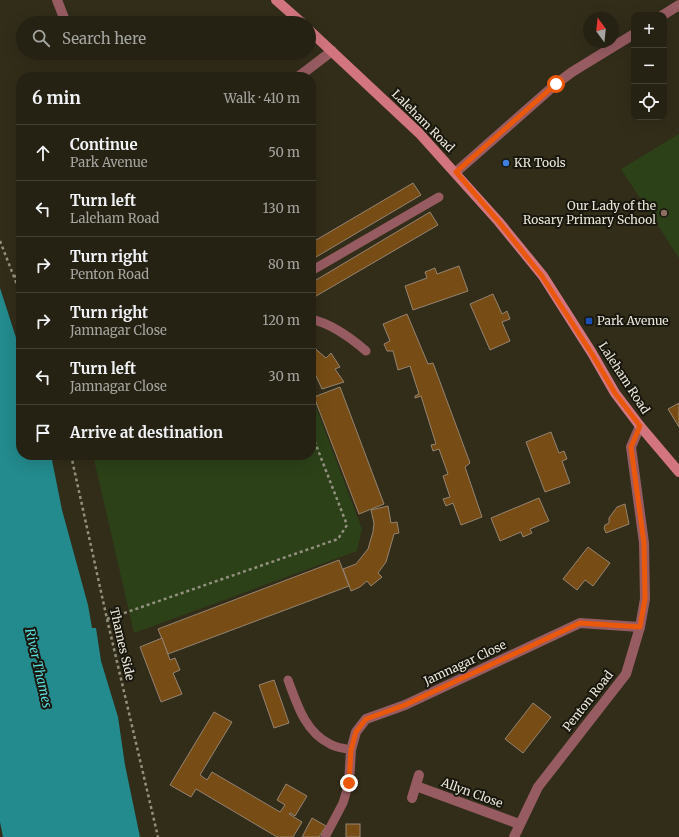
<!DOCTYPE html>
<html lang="en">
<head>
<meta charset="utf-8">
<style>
  :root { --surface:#262213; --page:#2e2a1c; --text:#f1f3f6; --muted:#a4a4a0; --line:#423f33 }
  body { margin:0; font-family:Merriweather,serif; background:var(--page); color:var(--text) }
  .controls { position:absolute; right:12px; top:12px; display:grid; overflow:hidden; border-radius:8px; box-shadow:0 4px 16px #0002 }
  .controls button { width:36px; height:36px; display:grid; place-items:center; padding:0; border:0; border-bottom:1px solid var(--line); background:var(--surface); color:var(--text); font:20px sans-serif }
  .compass { position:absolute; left:583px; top:12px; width:36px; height:36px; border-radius:50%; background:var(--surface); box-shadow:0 4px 16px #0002; rotate:345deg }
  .stop { position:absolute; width:12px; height:12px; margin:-9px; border:3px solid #ea580c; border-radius:50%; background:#fff }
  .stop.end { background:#ea580c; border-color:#fff; box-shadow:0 1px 4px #0008 }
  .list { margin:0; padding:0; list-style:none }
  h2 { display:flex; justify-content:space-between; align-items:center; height:52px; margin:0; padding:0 16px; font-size:17px }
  h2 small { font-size:13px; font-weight:400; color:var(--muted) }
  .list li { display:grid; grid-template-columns:26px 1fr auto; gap:12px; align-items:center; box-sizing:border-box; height:56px; padding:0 16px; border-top:1px solid var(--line) }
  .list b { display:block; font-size:15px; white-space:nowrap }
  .list p { margin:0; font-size:13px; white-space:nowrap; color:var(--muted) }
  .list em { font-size:13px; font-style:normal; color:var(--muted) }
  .icon { flex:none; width:22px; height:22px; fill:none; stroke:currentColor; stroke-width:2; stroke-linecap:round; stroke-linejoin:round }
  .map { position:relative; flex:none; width:679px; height:837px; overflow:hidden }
  .search { position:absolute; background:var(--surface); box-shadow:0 4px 16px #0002; left:16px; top:16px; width:300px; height:44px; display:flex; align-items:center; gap:10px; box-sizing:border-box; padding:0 14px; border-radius:22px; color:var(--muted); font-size:15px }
  .panel { position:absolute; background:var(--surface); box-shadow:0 4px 16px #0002; left:16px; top:72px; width:300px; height:388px; border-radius:16px }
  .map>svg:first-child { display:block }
  .green { fill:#2c4118 }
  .water { fill:#238a8d }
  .building { fill:#774d15; stroke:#958371 }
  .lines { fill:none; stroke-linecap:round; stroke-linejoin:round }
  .path { stroke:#94907f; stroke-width:2.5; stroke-dasharray:3 3; stroke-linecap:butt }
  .lane { stroke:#975c62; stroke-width:9 }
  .street { stroke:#975c62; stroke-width:10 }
  .secondary { stroke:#d2757f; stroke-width:10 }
  .route { stroke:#ea580c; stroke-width:5 }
  .shop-dot { fill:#3f7fe0; stroke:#18160d; stroke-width:1.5 }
  .education-dot { fill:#8d6e63; stroke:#18160d; stroke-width:1.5 }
  .transit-dot { fill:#1a4fb4; stroke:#18160d; stroke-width:1.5 }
  .labels { text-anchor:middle; stroke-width:4; stroke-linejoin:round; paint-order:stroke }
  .street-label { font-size:12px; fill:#eae7da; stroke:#18160d }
  .poi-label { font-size:12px; fill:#eae7da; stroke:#18160d; text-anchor:start }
  .water-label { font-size:13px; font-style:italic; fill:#5bdde0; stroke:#18160d }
</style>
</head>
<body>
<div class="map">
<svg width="679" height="837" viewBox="0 0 679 837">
  <rect width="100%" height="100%" fill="#322d19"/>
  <g class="green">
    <path d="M679,134V258L621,169Z"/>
    <path d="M311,394L362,529L357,551L134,633L93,455H311Z"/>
  </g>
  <path class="water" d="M0,288L21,353V455H51L62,510L88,605L92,628H96L101,661L118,717L125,765L140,837H3L0,822Z"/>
  <g class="building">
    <path d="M413,183L421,195L311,260V243Z"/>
    <path d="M430,212L438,225L311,299V283Z"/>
    <path d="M459,266L468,291L413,310L405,286L427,278L425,272L435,268L437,274Z"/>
    <path d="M493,294L502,314L507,311L510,319L502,322L510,341L490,350L470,304Z"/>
    <path d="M407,314L428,364L433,363L470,463L465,467L482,517L461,525L453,503L446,506L443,499L450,497L443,476L448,474L439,449L433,451L431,445L436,444L421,396L415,398V396L419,394L410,366L398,370L393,351H387L384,344L390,341L383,324Z"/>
    <path d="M311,345L326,358L331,353L340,367L335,369L344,382L322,389L316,376L311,372Z"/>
    <path d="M340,387L384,504L359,514L314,397Z"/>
    <path d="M679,403V427L668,409Z"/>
    <path d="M551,432L559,453L564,451L567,459L562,461L570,483L545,492L526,442Z"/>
    <path d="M539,498L549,521L530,529L532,533L523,537L521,532L500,541L491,518Z"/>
    <path d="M625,504L629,524L606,533L604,528L605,525L609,523V518L617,507Z"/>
    <path d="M388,506L391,523L397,522L399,533L394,534L386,562L378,573L382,577L371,586L367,581L360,587L351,591L343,569L356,564L368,549L373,532L374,523L371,510Z"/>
    <path d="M588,547L610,563L593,586L585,580L577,590L563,579Z"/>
    <path d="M339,560L349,586L168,654L158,629Z"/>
    <path d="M162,638L170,660L175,658L180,670L173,673L182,694L161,702L140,647Z"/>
    <path d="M274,680L289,723L274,728L259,685Z"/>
    <path d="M533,703L551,717L523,753L505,739Z"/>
    <path d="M214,712L232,722L200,775L207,780L212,772L280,812L285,805L277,800L286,784L307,796L295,816L290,813L289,814L302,822L293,837H277L196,789L191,797L170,785Z"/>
    <path d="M312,818L326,826L319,837H302Z"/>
    <rect x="346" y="824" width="14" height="13"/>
  </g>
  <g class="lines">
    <g class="path">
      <path d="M0,241L21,295"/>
      <path d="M14,277L21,273"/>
      <path d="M71,455L107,619L158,837"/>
      <path d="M107,619L338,539L347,525L311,432"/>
    </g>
    <g class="lane">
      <path d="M311,271L439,197"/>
      <path d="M311,319C332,324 350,337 366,351"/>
      <path d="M288,680C297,704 305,732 330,744C336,748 344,748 351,750"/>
      <path d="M325,837L343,803L349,783"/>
    </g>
    <g class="street">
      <path d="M57,0L66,23"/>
      <path d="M663,15L679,5"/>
      <path d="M298,77L332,51"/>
      <path d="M456,172L556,84L572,72L634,34"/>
      <path d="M349,783L351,750L356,732L366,719L405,705L580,623L640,627"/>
      <path d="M416,786L519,824"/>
      <path d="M412,798L419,775"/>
      <path d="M514,837L538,787L626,674L640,627L645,599L644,543L631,447L640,426"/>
    </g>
    <g class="secondary">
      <path d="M276,0L302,23"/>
      <path d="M309,30L419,133L499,222L543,276L592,353L615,393L640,426L679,472"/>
    </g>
  </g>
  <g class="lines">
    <path class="route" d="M349,783L351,750L356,732L366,719L405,705L580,623L640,627L645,599L644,543L631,447L640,426L615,393L592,354L542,276L499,222L456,172L556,84"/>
  </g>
  <circle class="shop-dot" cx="506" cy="163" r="4"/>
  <circle class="education-dot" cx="664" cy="213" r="4"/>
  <rect class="transit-dot" x="585" y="317" width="8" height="8" rx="2"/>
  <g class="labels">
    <g class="street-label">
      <text transform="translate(423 121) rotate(45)" y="4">Laleham Road</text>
      <text transform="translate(624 378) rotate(57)" y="4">Laleham Road</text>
      <text transform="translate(122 644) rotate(77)" y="4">Thames Side</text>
      <text transform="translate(465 663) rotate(-25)" y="4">Jamnagar Close</text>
      <text transform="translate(588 701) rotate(-52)" y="4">Penton Road</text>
      <text transform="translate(472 793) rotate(20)" y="4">Allyn Close</text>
    </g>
    <g class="poi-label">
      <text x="514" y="167">KR Tools</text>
      <text x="656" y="210" text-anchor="end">Our Lady of the<tspan x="656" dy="14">Rosary Primary School</tspan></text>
      <text x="597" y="325">Park Avenue</text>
    </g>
    <g class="water-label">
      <text transform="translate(39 668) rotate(77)" y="5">River Thames</text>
    </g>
  </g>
</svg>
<div class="controls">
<button>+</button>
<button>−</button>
<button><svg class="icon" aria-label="locate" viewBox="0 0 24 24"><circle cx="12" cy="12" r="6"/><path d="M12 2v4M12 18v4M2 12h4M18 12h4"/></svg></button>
</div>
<svg class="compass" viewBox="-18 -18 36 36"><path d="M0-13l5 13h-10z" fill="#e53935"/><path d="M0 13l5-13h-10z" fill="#a4a4a0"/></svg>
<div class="stop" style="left:556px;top:84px"></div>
<div class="stop end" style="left:349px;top:783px"></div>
<div class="search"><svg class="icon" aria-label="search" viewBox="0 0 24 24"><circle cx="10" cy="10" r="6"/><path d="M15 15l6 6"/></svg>Search here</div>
<section class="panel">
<h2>6 min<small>Walk · 410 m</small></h2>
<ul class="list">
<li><svg class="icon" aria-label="ahead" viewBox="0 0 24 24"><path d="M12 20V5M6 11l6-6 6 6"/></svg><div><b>Continue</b><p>Park Avenue</p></div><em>50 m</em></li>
<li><svg class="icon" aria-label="left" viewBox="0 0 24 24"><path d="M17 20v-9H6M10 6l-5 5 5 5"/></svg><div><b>Turn left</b><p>Laleham Road</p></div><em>130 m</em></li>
<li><svg class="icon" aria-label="right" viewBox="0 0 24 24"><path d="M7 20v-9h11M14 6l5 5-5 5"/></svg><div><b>Turn right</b><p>Penton Road</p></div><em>80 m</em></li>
<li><svg class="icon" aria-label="right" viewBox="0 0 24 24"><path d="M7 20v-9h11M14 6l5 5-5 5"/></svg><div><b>Turn right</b><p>Jamnagar Close</p></div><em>120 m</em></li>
<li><svg class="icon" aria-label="left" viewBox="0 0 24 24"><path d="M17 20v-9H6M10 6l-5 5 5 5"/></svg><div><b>Turn left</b><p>Jamnagar Close</p></div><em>30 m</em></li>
<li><svg class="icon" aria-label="arrive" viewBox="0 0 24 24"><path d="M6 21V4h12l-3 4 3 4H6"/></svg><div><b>Arrive at destination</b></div></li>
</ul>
</section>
</div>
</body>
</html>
